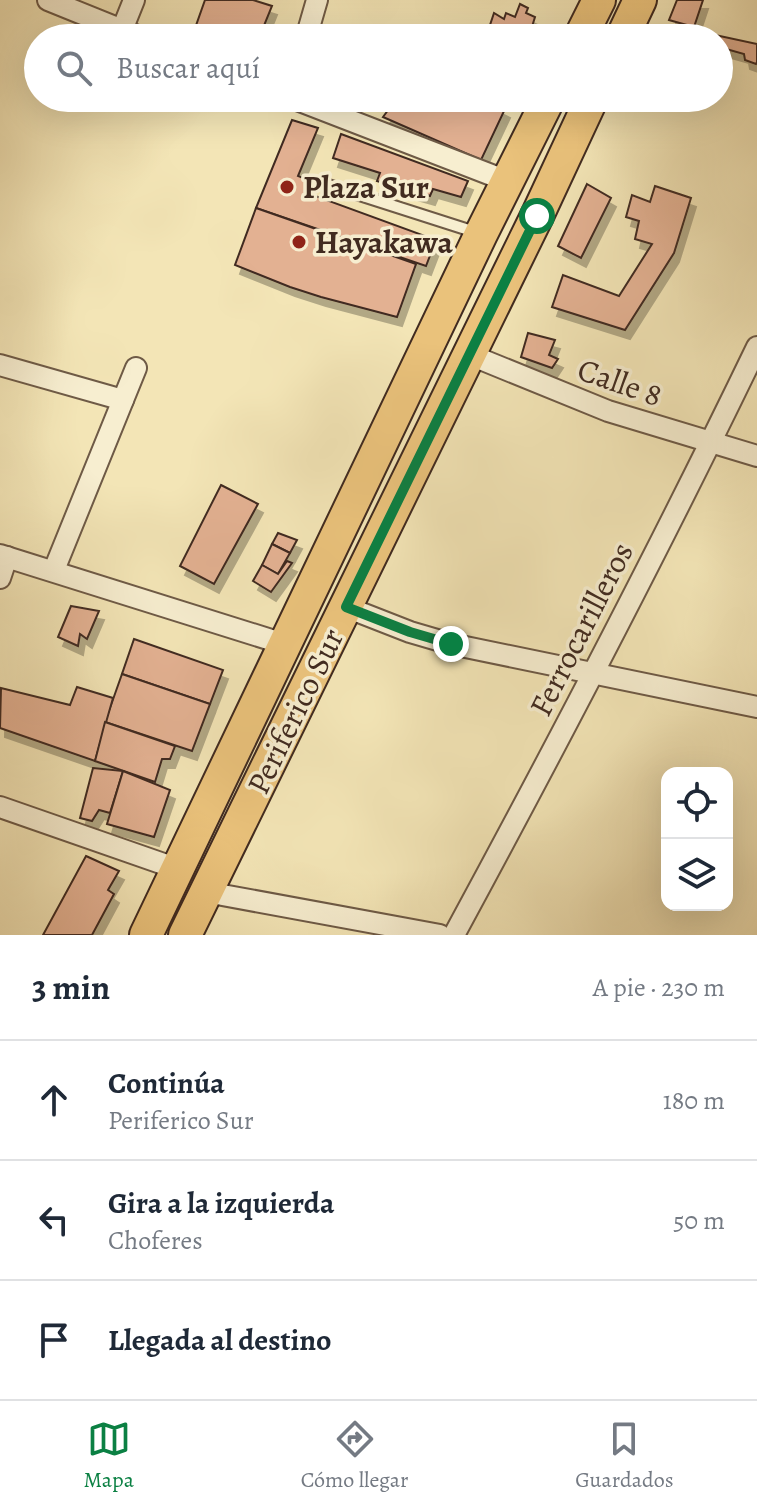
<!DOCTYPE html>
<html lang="es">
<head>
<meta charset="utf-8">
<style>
  :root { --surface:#fff; --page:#f2f2f3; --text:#1f2937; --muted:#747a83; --line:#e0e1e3; --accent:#0b8043 }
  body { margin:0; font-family:Alegreya,serif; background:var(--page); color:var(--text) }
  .controls { position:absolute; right:24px; bottom:24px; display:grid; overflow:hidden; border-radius:16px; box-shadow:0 8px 32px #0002 }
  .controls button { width:72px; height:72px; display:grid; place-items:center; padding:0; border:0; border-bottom:2px solid var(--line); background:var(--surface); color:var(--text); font:40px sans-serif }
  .stop { position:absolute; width:24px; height:24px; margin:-18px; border:6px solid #0b8043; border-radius:50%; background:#fff }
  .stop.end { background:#0b8043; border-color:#fff; box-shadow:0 2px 8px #0008 }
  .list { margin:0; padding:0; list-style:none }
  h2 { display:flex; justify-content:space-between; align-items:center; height:104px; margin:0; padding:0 32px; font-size:34px }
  h2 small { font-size:26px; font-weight:400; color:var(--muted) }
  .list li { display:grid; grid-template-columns:52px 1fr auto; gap:24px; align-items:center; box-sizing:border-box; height:120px; padding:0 32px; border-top:2px solid var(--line) }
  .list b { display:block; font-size:30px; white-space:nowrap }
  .list p { margin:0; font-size:26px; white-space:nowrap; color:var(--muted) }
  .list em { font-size:26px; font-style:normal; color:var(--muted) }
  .icon { flex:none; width:44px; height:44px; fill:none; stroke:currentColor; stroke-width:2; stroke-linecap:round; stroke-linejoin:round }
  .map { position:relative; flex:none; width:757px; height:935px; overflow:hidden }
  .search { position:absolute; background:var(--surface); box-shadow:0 8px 32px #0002; left:24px; right:24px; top:24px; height:88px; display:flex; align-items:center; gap:20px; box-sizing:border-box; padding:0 28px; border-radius:44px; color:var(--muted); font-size:30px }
  .sheet { height:464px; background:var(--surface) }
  nav { display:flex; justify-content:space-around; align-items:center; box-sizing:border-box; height:112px; border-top:2px solid var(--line); background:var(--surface); font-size:22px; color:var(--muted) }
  nav a { display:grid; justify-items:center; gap:4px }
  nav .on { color:var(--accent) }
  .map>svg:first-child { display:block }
  .building { fill:#e3b192; stroke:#412b20; stroke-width:2; filter:url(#shadow) }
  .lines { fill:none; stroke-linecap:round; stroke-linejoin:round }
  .service-casing { stroke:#6e5a46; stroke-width:14 }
  .minor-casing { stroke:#6e5a46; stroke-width:24 }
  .primary-casing { stroke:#412b20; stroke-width:36 }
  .service { stroke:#f7eed0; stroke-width:10 }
  .minor { stroke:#f7eed0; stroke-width:20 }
  .primary { stroke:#eac27b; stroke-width:32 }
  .route { stroke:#0b8043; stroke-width:10 }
  .poi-dot { fill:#8f2418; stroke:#f7eed0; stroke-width:3 }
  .labels { text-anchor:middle; stroke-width:7; stroke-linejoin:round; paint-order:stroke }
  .poi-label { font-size:32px; font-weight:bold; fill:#412b20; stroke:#f7eed0; text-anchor:start }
  .street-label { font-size:32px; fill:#412b20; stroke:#f7eed0 }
</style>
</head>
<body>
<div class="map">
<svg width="757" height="935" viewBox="0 0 757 935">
  <defs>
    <filter id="shadow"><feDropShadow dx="5" dy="9" stdDeviation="0" flood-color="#0004"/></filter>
  </defs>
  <rect width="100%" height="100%" fill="#f3e5b6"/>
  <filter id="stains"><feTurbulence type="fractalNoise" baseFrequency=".0025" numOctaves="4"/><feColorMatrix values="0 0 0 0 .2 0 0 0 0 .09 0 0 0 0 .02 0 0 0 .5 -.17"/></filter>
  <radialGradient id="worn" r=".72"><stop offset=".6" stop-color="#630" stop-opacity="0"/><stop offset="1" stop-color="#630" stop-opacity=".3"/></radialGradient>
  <g class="building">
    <path d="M205,0H253L272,6L259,38H204L193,34Z"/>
    <path d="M677,0H703L694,27L669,20Z"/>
    <path d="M520,4L528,8L526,13L535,17L530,33L533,38H516L502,32L501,38L488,31L494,13L504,19L506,13L515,17Z"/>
    <path d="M678,27L757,44V62L756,64L745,60L744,54L719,47V38H674Z"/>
    <path d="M397,98H483L505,109L481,160L383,117Z"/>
    <path d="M292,120L318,128L298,176L311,181L307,193L436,240L426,266L256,208Z"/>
    <path d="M341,134L468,181L461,197L433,189L430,196L377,181L380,173L333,158Z"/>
    <path d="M587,184L611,198L581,258L558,246Z"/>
    <path d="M655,186L691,198L674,253L625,330L552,307L563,275L619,296L652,244L635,239L639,221L626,217L632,195L650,202Z"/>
    <path d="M256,208L416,264L397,317L321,297L290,287L235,265Z"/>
    <path d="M528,333L555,340L549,355L558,359L552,368L521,357Z"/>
    <path d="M221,485L258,504L214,584L180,566Z"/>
    <path d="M278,533L297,540L290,553L272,544Z"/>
    <path d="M272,544L290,553L278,574L262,565Z"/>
    <path d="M287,561L292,563L271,592L253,581L262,565L278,574Z"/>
    <path d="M71,606L99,611L87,639L80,634L78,646L58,637Z"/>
    <path d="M134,639L223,670L210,704L122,674Z"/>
    <path d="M122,674L210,704L192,751L105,722Z"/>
    <path d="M77,687L113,698L95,761L0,728L1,688L70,705Z"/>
    <path d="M105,722L175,746L170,759H162L155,782L95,761Z"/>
    <path d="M93,768L123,771L110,813L99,810L92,821L80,818Z"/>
    <path d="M123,771L170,790L154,837L107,824Z"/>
    <path d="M86,856L119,871L108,890L114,894L92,935H43Z"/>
  </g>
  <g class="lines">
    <defs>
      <path id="service" d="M322,183L475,232"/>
      <g id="minor">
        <path d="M48,0L142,38"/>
        <path d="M122,30L134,0"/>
        <path d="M306,38L317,0"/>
        <path d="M292,98L507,181"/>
        <path d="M468,354L608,411L757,456"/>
        <path d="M0,365L123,400"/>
        <path d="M0,555L284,644"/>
        <path d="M54,570L136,368"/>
        <path d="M0,578L7,557"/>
        <path d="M346,607L410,632L451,644L757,707"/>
        <path d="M0,807L178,869"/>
        <path d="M206,892L440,935"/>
        <path d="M454,935C559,741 661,546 757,347"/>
      </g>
      <g id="primary">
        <path d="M580,38L599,0"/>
        <path d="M622,38L640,0"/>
        <path d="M146,935L481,234L549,98"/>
        <path d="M185,935L537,216L592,98"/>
      </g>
    </defs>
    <use href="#service" class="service-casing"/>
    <use href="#minor" class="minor-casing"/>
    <use href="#primary" class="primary-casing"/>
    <use href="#service" class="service"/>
    <use href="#minor" class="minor"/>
    <use href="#primary" class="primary"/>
  </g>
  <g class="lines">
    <path class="route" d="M451,644L410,632L346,607L537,216"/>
  </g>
  <g class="poi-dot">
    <circle cx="287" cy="187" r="8"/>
    <circle cx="299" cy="242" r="8"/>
  </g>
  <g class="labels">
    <g class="poi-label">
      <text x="303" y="198">Plaza Sur</text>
      <text x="315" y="253">Hayakawa</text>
    </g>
    <g class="street-label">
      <text transform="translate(620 382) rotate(19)" y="11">Calle 8</text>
      <text transform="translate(581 629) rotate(-63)" y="11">Ferrocarilleros</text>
      <text transform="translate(295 711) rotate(-64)" y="11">Periferico Sur</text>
    </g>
  </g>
  <rect width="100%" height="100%" filter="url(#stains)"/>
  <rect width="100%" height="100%" fill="url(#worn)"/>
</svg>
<div class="controls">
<button><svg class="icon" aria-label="locate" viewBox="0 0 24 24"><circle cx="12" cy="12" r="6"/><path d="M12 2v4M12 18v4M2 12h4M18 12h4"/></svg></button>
<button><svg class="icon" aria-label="layers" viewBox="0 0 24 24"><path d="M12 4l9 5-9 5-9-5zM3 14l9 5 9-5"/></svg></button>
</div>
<div class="stop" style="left:537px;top:216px"></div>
<div class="stop end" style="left:451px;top:644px"></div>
<div class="search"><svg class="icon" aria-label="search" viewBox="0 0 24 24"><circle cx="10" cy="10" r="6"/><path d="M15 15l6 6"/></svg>Buscar aquí</div>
</div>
<section class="sheet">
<h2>3 min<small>A pie · 230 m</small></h2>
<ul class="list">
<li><svg class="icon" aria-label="ahead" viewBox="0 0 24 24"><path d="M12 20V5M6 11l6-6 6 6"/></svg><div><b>Continúa</b><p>Periferico Sur</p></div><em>180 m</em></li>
<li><svg class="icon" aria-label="left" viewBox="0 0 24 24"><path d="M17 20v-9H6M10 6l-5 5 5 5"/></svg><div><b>Gira a la izquierda</b><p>Choferes</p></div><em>50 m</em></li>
<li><svg class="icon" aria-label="arrive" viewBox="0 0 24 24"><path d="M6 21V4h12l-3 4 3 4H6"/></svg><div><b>Llegada al destino</b></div></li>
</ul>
</section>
<nav>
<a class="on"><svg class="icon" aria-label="map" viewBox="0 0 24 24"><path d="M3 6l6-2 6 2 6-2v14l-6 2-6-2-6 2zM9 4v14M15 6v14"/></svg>Mapa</a>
<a><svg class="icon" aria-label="directions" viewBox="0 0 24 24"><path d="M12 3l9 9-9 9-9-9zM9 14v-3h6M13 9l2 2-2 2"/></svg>Cómo llegar</a>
<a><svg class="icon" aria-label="saved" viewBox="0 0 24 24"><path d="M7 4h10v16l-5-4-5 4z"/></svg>Guardados</a>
</nav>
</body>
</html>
